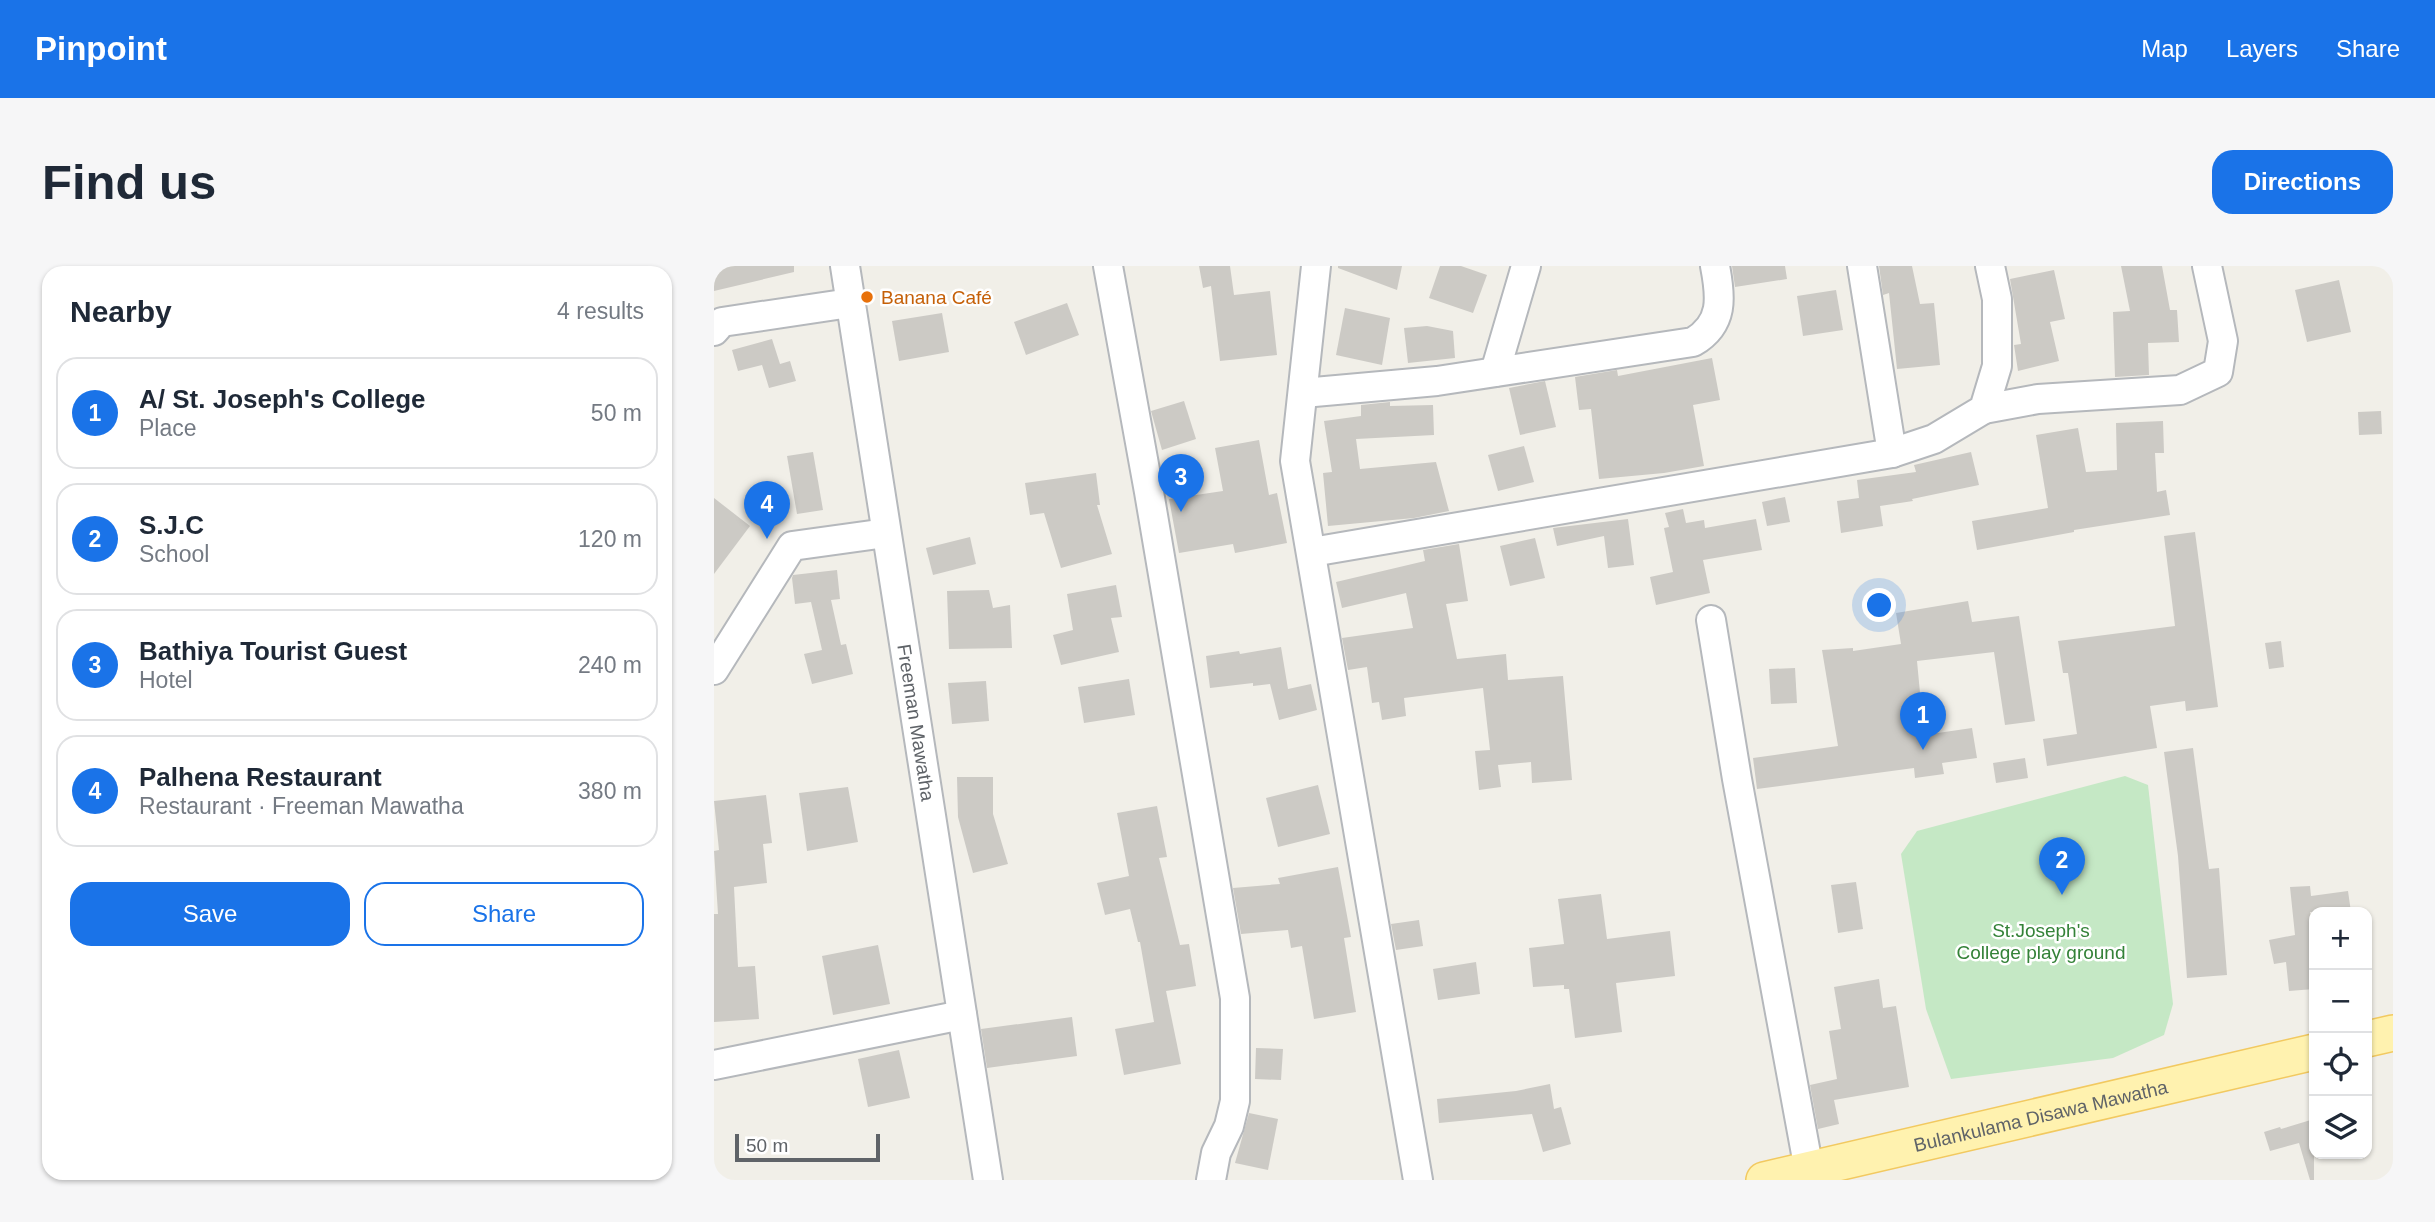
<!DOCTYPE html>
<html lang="en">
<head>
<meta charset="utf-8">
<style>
  :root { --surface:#fff; --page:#f6f6f7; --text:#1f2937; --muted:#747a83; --line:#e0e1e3; --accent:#1a73e8 }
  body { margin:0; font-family:Arial,sans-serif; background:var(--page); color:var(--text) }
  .controls { position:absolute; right:21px; bottom:21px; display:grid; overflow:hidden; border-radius:14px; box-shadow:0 2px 5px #0004 }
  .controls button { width:63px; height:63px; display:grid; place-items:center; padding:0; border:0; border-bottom:2px solid var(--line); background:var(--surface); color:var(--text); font:35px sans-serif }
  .scale { position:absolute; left:21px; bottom:18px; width:145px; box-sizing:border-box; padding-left:7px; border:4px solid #5f6368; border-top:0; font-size:19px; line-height:24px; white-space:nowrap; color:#5f6368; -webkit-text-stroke:5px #fff; paint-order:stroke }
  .you { position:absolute; left:1166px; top:340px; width:24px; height:24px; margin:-18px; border:5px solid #fff; border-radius:50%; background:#1a73e8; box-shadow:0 0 0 10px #1a73e833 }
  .badge { display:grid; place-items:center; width:46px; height:46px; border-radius:50%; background:var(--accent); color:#fff; font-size:23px; font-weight:700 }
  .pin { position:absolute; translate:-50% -58px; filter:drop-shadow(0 2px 4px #0008) }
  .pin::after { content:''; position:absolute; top:37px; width:24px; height:21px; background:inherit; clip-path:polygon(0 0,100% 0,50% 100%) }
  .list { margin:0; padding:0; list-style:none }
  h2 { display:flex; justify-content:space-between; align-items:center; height:91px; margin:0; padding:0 28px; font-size:30px }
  h2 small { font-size:23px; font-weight:400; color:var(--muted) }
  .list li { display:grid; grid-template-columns:46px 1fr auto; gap:21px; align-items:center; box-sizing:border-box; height:112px; margin:0 14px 14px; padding:0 14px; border:2px solid var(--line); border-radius:21px }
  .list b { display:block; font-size:26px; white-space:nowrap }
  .list p { margin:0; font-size:23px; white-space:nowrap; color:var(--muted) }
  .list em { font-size:23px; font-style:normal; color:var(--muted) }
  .actions { display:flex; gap:14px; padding:21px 28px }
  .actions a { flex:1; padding:16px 0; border:2px solid var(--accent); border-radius:21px; text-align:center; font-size:24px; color:var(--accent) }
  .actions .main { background:var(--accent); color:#fff }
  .icon { flex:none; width:38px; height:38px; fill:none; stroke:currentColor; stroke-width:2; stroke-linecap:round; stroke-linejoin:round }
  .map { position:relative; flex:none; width:1679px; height:914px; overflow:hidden; border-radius:21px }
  header { display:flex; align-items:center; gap:42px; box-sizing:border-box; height:98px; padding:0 35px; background:var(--accent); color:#fff }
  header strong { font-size:33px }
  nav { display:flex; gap:38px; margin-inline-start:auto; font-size:24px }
  .intro { display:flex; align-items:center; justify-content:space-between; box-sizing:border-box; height:168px; padding:0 42px }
  h1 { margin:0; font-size:49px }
  .button { padding:18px 32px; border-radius:21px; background:var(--accent); color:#fff; font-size:24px; font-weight:700 }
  main { display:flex; gap:42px; padding:0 42px }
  aside { flex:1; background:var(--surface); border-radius:21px; box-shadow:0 2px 5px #0004 }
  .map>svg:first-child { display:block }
  .green { fill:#c5e8c5 }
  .building { fill:#cccac5 }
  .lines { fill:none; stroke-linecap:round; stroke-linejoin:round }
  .minor-casing { stroke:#b5b8bc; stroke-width:32 }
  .major-casing { stroke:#f2c960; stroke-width:38 }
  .minor { stroke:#fff; stroke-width:28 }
  .major { stroke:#fff2af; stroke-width:35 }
  .food-dot { fill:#e8710a; stroke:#fff; stroke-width:2.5 }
  .labels { text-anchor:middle; stroke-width:5; stroke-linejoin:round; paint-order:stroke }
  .food-label { font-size:19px; fill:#c56008; stroke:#fff; text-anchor:start }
  .street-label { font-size:19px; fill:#5f6368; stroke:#fff }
  .park-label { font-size:19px; fill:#348238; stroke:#fff }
</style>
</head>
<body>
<header>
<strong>Pinpoint</strong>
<nav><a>Map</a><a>Layers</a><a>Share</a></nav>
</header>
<div class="intro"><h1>Find us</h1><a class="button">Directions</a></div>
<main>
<aside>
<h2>Nearby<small>4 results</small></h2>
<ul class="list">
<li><span class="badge">1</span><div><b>A/ St. Joseph's College</b><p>Place</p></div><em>50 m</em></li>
<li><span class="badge">2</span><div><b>S.J.C</b><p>School</p></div><em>120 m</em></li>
<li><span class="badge">3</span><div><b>Bathiya Tourist Guest</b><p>Hotel</p></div><em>240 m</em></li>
<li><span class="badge">4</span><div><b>Palhena Restaurant</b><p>Restaurant · Freeman Mawatha</p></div><em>380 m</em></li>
</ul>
<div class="actions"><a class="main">Save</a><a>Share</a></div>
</aside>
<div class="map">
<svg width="1679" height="914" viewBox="0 0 1679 914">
  <rect width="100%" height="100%" fill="#f1efe8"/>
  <path class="green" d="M1411,510L1434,519L1459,738L1450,769L1399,792L1237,813L1212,743L1187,588L1203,565Z"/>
  <g class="building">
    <path d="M0,0H80V6L0,25Z"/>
    <path d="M485,0H516L520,29L556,25L563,89L506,95L497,20L489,22Z"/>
    <path d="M624,0H688L683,24L624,2Z"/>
    <path d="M726,0H747L773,9L759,47L715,32Z"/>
    <path d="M1018,0H1071L1073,13L1021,21Z"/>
    <path d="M1165,0H1198L1206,38L1220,37L1226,99L1183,103L1175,27L1169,29Z"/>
    <path d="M1407,0H1448L1456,44H1463L1465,76L1434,77L1435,109L1401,111L1399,46L1416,45Z"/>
    <path d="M1340,4L1351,53L1336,56L1345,95L1304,105L1300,79L1307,78L1296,13Z"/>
    <path d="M1625,14L1637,66L1593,76L1581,24Z"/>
    <path d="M1122,24L1129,64L1089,70L1083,30Z"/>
    <path d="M353,37L365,69L312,89L300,56Z"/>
    <path d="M631,42L676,52L668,99L622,89Z"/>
    <path d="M228,47L235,86L185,95L178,55Z"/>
    <path d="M713,60L739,65L741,92L694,97L690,62Z"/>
    <path d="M58,73L66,98L76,95L82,115L55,122L48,99L24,105L18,84Z"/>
    <path d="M998,92L1006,134L979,139L990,200L950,207L885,213L877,143L865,144L861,111L903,104L904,110Z"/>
    <path d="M831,115L842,161L806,169L795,122Z"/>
    <path d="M470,135L482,173L448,184L437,145Z"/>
    <path d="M676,136V140L719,139L720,169L642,173L646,203L722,196L735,245L700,252L614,260L609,207L618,206L610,155L647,150V139Z"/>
    <path d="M1667,145L1668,168L1645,169L1644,146Z"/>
    <path d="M1449,155L1450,187H1441L1443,226L1452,224L1456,249L1360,264V266L1263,284L1258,255L1334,242L1322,169L1364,162L1372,206L1403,204L1402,157Z"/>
    <path d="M545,174L555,229L563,227L573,277L521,287L519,278L465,287L455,233L509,225L501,182Z"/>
    <path d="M810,180L820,216L784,225L774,189Z"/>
    <path d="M99,186L109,244L83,248L73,190Z"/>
    <path d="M1257,186L1265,219L1198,233L1199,235L1166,240L1169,260L1127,267L1123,235L1145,232L1143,214L1202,206L1200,199Z"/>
    <path d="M382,207L386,239H383L398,288L347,302L330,247L316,249L311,217Z"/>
    <path d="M1071,231L1076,256L1053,260L1048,236Z"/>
    <path d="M0,232L36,260L0,308Z"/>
    <path d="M969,243L972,257L990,254L991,262L1042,253L1048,284L989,294L996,327L942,339L936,311L959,306L950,262L955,261L951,247Z"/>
    <path d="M914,253L920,299L894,302L890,270L843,280L839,262Z"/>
    <path d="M1481,266L1504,441L1472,445L1471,435L1436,440L1443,482L1333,500L1329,473L1363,468L1354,407H1349L1344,375L1461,360L1450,270Z"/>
    <path d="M256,271L262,298L219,309L212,282Z"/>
    <path d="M821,272L831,312L796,320L786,280Z"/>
    <path d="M745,278L754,335L732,338L743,393L792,388L794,414L849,410L858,514L818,517L817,496L784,499L787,521L765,524L761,485L776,484L769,422L690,432L692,450L668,454L665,436L658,437L653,401L634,404L628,372L699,362L692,327L628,342L622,316L711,295L709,284Z"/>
    <path d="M123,304L126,333L117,334L127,379L132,378L139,408L98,418L90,388L108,384L97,336L81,338L78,312L79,309Z"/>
    <path d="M402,319L408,351L397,352L405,386L347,399L339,369L359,364L353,328Z"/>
    <path d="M275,324L279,342L296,339L298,382L235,383L233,325Z"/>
    <path d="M1254,335L1258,356L1305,350L1321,455L1291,459L1280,386L1203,395L1210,469L1258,462L1263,492L1228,497L1230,508L1201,512L1200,502L1043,523L1039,492L1124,480L1108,384L1139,382V385L1187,378L1182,347Z"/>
    <path d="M1567,375L1570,401L1555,403L1551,377Z"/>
    <path d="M567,381L574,423L597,418L603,444L565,454L556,418L539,420V417L496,422L492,390L525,385L526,388Z"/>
    <path d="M1081,402L1083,437L1057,438L1055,403Z"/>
    <path d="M415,413L421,449L370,457L364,421Z"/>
    <path d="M272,415L275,455L238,458L234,417Z"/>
    <path d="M1479,482L1495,603L1505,602L1513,709L1473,712L1464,590L1450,486Z"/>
    <path d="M1311,492L1314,512L1282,517L1279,497Z"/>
    <path d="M243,511H279V548L294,598L259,607L244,551Z"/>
    <path d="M604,519L616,568L564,581L552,532Z"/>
    <path d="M134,521L144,576L93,585L85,527Z"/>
    <path d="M52,529L58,577L49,578L53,617L20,621L24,701L41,700L45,753L0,756V648H4L0,585L5,584L0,535Z"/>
    <path d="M443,540L453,591L445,592L466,679L475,678L482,720L452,725L467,798L410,809L401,763L440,756L426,676H424L416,643L391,649L383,617L415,610L403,547Z"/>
    <path d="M624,601L637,671L630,672L642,746L600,753L588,680L577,682L574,664L527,668L519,622L566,618L564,612Z"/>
    <path d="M1142,616L1149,663L1124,667L1117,619Z"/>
    <path d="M1596,620L1597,630L1634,625L1637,646H1596L1600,668V723L1575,725L1572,696L1560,698L1555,674L1581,669L1576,621Z"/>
    <path d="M887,628L893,673L956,665L961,710L902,717L908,766L861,772L855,723H850V719L819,721L815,682L850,678L844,633Z"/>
    <path d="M705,654L709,680L682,684L677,658Z"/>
    <path d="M164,679L176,738L119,749L108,690Z"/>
    <path d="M762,696L766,728L724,734L719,703Z"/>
    <path d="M1165,713L1169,742L1182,740L1195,821L1120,834L1125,858L1104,863L1096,819L1123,813L1115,765L1127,763L1120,721Z"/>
    <path d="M358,751L363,790L273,802L267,763Z"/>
    <path d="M542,782L569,783L567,814L541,813Z"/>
    <path d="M185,784L196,832L154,841L144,793Z"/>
    <path d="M836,818L840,843L847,841L857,878L829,886L818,848L725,857L723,833L802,825Z"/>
    <path d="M535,847L564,853L554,904L521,897Z"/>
    <path d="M1600,853V914H1596L1585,877L1556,885L1550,866L1566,861L1567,863Z"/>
  </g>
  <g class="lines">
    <defs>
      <g id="minor">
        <path id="s1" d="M131,0L274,914"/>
        <path d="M394,0L435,226L521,732V835L515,860L502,887L497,914"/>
        <path d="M602,0L581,195L704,914"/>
        <path d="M1148,0L1178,187"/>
        <path d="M0,65L8,56L136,37"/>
        <path d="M781,106L812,0"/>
        <path d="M589,127L723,115L979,76C1010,58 1007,31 1001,0"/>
        <path d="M1270,143L1324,133L1466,124L1504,106L1509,75L1493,0"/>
        <path d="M598,286L1178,187L1220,173L1270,143L1283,100V33L1276,0"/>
        <path d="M997,354L1023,513L1095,904"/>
        <path d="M0,404L78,280L172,267"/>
        <path d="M0,799L248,749"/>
      </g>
      <g id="major">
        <path d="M1653,773L1679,767"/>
        <path id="s2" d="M1050,914L1600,786"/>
      </g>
    </defs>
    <use href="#minor" class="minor-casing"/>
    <use href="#major" class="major-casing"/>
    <use href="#minor" class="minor"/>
    <use href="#major" class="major"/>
  </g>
  <circle class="food-dot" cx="153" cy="31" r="7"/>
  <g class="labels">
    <g class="food-label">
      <text x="167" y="38">Banana Café</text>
    </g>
    <g class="street-label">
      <text dy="7" stroke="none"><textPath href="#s1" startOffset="462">Freeman Mawatha</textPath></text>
      <text dy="7" stroke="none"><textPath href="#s2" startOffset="284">Bulankulama Disawa Mawatha</textPath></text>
    </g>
    <g class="park-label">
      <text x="1327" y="671">St.Joseph's<tspan x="1327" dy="22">College play ground</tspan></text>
    </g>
  </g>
</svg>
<div class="controls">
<button>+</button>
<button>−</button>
<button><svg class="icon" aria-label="locate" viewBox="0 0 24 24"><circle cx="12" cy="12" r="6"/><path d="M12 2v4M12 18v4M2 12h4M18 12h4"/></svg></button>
<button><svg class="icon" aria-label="layers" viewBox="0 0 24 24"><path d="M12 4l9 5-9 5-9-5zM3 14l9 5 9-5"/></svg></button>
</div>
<div class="scale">50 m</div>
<div class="you"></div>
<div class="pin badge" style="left:1209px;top:484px">1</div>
<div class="pin badge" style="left:1348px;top:629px">2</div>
<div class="pin badge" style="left:467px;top:246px">3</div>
<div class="pin badge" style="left:53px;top:273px">4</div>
</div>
</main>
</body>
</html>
